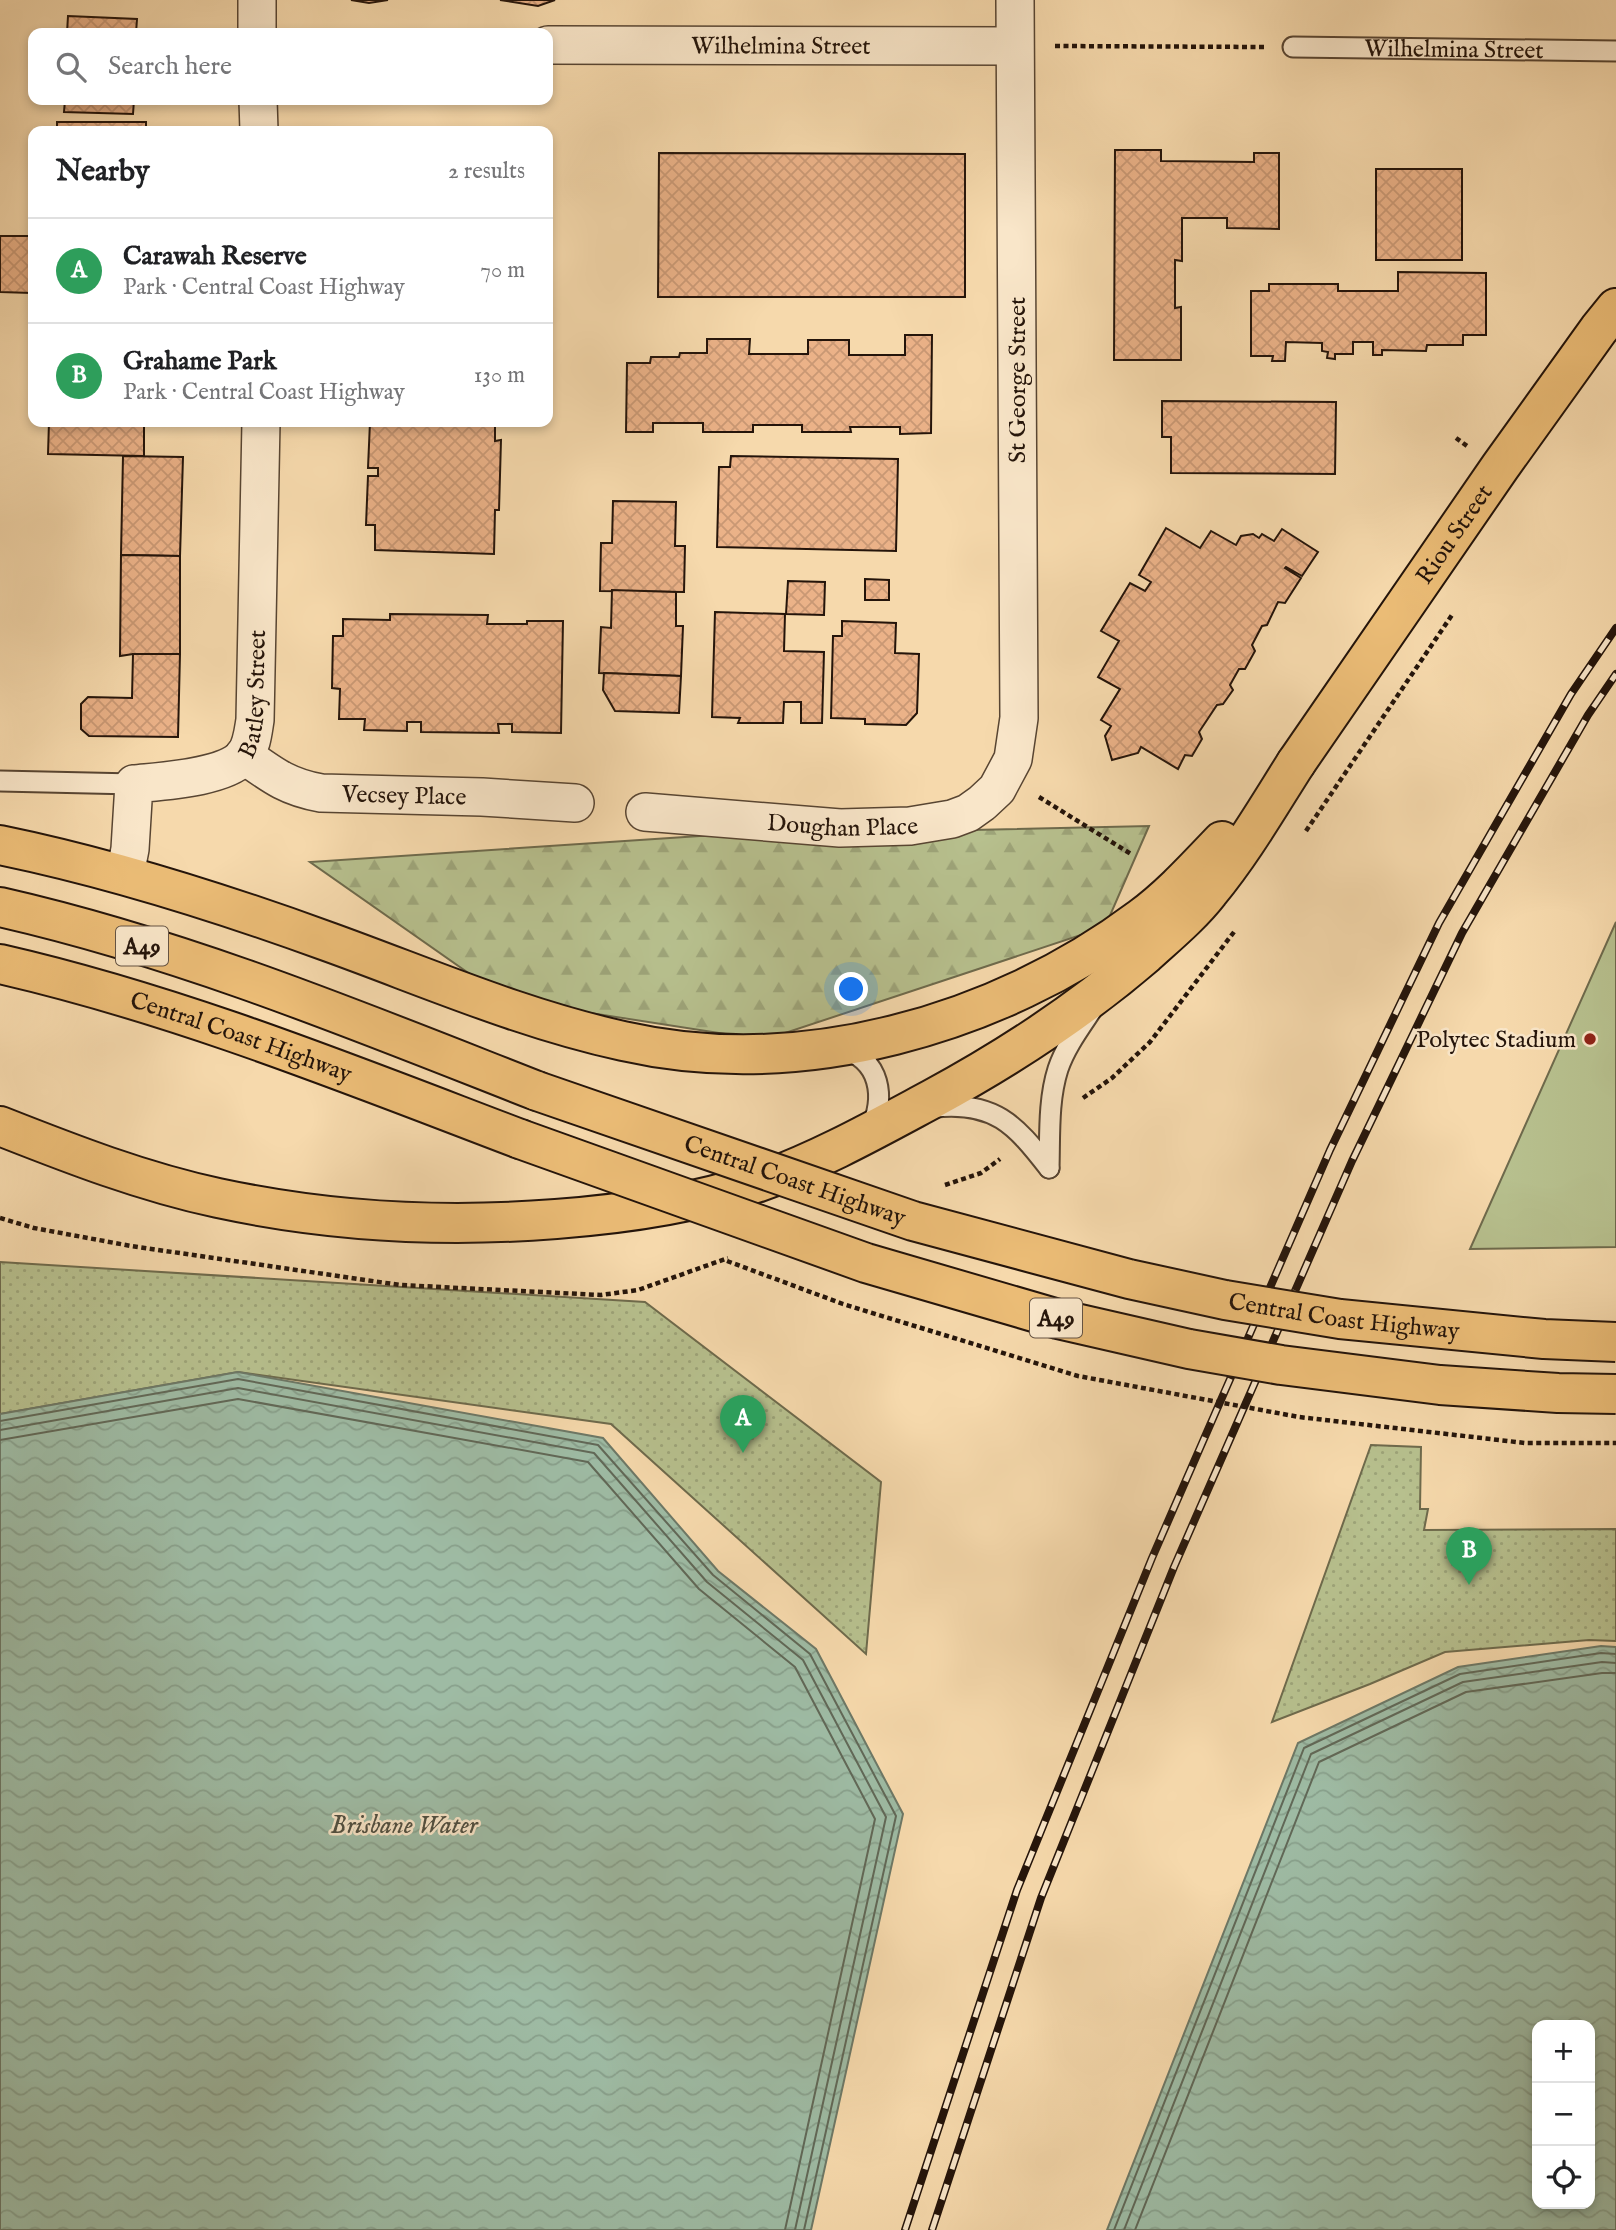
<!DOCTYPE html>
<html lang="en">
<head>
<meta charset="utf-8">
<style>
  :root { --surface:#fff; --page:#f2f2f2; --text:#202124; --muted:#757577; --line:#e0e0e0; --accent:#ea580c }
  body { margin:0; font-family:"IM FELL English",serif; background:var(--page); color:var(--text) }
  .controls { position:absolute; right:21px; bottom:21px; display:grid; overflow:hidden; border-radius:14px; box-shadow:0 4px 10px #0003 }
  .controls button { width:63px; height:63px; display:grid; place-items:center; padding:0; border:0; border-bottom:2px solid var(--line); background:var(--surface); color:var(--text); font:35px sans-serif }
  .you { position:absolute; left:852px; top:990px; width:24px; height:24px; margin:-18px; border:5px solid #fff; border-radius:50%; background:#1a73e8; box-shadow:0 0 0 10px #1a73e833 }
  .badge { display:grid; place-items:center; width:46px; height:46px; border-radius:50%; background:var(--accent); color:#fff; font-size:23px; font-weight:700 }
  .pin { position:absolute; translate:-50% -58px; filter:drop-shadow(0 2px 4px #0008) }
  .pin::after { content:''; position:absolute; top:37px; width:24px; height:21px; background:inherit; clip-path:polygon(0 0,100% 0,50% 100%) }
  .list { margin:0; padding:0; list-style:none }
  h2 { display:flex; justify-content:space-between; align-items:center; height:91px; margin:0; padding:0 28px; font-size:30px }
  h2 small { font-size:23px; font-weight:400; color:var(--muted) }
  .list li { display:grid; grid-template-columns:46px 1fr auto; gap:21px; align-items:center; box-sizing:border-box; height:105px; padding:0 28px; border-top:2px solid var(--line) }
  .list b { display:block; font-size:26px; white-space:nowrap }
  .list p { margin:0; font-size:23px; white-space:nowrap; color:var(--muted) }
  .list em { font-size:23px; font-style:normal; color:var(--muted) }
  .icon { flex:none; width:38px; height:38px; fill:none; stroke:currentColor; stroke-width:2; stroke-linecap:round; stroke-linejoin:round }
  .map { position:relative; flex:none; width:1616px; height:2230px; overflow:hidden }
  .search { position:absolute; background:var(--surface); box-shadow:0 4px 10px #0003; left:28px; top:28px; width:525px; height:77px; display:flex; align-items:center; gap:18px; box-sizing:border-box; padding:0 24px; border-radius:14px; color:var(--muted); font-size:26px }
  .panel { position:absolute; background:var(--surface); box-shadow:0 4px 10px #0003; left:28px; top:126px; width:525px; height:301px; border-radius:14px }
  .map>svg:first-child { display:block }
  .forest { fill:url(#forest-firs); stroke:#6e6a4c; stroke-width:2 }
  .park { fill:url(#park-dots); stroke:#6e6a4c; stroke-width:2 }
  .pitch { fill:#b7c08e; stroke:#6e6a4c; stroke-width:2 }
  .water { fill:url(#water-waves); stroke:#6d7866; stroke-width:2; fill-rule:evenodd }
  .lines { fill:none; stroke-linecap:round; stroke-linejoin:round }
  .shore { stroke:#616857; stroke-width:2 }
  .building { fill:url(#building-cross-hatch); stroke:#24140a; stroke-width:2 }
  .service-casing { stroke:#584532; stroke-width:23 }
  .minor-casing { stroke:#584532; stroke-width:40 }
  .primary-casing { stroke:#24140a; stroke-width:42 }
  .trunk-casing { stroke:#24140a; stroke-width:42 }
  .path { stroke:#24140a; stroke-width:4.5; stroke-dasharray:5 3.5; stroke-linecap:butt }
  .service { stroke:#f9e6c9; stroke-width:19 }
  .minor { stroke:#f9e6c9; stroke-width:37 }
  .primary { stroke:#ebbc76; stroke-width:38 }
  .trunk { stroke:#ebbc76; stroke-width:38 }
  .rail-casing { stroke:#24140a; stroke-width:8 }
  .rail { stroke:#f9e6c9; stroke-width:5; stroke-dasharray:16; stroke-linecap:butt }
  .trunk-bridge-casing { stroke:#24140a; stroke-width:42; stroke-linecap:butt }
  .path-bridge { stroke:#24140a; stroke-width:4.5; stroke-dasharray:5 3.5; stroke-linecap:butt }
  .trunk-bridge { stroke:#ebbc76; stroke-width:38 }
  .poi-dot { fill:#8f2418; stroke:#f9e6c9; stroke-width:2.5 }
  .labels { text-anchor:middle; stroke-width:5; stroke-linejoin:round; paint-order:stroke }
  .shield { fill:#f9e6c9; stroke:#645343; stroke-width:2 }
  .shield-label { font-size:23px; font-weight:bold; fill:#24140a }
  .street-label { font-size:24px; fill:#24140a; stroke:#f9e6c9 }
  .poi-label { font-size:24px; fill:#24140a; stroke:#f9e6c9; text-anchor:end }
  .water-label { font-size:26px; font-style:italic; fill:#4f4e40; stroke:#f9e6c9 }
</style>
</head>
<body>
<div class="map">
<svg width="1616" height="2230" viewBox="0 0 1616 2230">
  <defs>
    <pattern id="forest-firs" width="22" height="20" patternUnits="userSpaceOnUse" patternTransform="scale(1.75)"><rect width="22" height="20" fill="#b7c08e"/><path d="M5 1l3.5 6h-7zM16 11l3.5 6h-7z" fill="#9da479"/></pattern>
    <pattern id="park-dots" width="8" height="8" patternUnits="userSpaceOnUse" patternTransform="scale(1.75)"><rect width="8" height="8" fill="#b7c08e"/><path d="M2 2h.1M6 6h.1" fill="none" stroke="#9da479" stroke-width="1.8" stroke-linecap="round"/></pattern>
    <pattern id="water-waves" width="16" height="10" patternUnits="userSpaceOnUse" patternTransform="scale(1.75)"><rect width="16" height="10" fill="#9ebba4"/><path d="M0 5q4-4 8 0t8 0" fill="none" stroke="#88a08c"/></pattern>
    <pattern id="building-cross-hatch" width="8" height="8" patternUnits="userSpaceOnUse" patternTransform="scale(1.75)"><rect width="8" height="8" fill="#ebb288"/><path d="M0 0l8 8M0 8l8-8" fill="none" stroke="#c99874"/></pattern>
  </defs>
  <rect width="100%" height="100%" fill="#f6d9ac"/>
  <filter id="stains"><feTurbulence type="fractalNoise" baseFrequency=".00286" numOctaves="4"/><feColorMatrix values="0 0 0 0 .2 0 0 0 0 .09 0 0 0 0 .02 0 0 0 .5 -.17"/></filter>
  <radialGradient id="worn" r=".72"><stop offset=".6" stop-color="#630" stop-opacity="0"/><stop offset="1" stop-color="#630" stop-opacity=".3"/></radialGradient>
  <path class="forest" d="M1149,826L1105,927L764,1040L507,1000L310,862L700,836Z"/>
  <g class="park">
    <path d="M0,1262L645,1302L881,1482L866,1654L611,1424L238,1372L0,1414Z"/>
    <path d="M1371,1445L1421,1447L1420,1509H1428L1424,1530L1616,1529V1641L1589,1640L1445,1652L1370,1684L1272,1722Z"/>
  </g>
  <path class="pitch" d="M1616,922V1247L1470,1249Z"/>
  <g class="water">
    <path d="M238,1372L603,1438L718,1571L816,1649L903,1814L811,2230H0V1414Z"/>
    <path d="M1601,1646L1616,1647V2230H1107L1298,1743L1458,1667ZM1537,2025H1590V2204H1537Z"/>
  </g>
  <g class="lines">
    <g class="shore">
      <path d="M0,1421L238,1379L598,1445L713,1575L810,1654L896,1816L804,2230"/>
      <path d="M0,1430L238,1388L594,1453L707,1582L803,1660L886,1817L795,2230"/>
      <path d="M0,1440L238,1399L588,1462L699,1589L795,1667L875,1819L785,2230"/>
      <path d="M1114,2230L1304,1748L1460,1674L1601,1653L1616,1654"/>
      <path d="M1124,2230L1311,1754L1463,1682L1602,1662L1616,1663"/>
      <path d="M1135,2230L1319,1762L1466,1692L1602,1673H1616"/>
    </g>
  </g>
  <g class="building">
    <path d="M351,0H388L369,3Z"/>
    <path d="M500,0H555L538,6Z"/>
    <path d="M68,16L137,19L136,33H67Z"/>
    <path d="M65,100H134L133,114L64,112Z"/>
    <rect x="57" y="122" width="89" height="9"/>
    <path d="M1115,150H1161V161L1254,162V153H1279V229L1227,228V218H1182V261L1175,260V308L1181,307V360H1114Z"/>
    <path d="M659,153L965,154V297H658Z"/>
    <rect x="1376" y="169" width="86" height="91"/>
    <path d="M0,236H32L31,293L0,292Z"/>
    <path d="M1398,272L1486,273V335H1463V345H1427L1426,351L1382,350V355H1373V342H1353V354H1335V359L1327,358L1328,352L1322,351V343L1286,342L1285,361H1272L1273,356H1251V291H1269V284H1338V291H1398Z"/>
    <path d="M905,335H932L931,433L900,434V427H850L851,432H802V425H753V432H703V423H653V432H626L627,363H650L651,357H679L680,353H707V339H750L749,354H808V340H849V355H905Z"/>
    <path d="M1162,401L1336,402L1335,474L1171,473V437H1162Z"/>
    <path d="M49,422H144V456L48,454Z"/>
    <path d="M370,422H495V441L501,440L499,510H495L494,554L375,550V525H366L368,476H378V468H368Z"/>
    <path d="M123,456L183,457L180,556L121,555Z"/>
    <path d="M731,456L898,459L896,551L717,547L719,467H730Z"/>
    <path d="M613,501L676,502L675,546H685L684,592L600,591L601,543H612Z"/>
    <path d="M1166,528L1200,548L1211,531L1236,545L1241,536L1253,534L1259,538L1262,534L1274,541L1282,529L1318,552L1302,576L1286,567L1285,568L1301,578L1285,603L1278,602L1267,625L1262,626L1252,645L1255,651L1245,669H1239L1230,685L1233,690L1223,704L1217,705L1199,732L1202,739L1192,756L1185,755L1178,769L1141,747L1138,753L1112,760L1105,736L1111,726L1101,720L1120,689L1098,677L1119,641L1101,631L1130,583L1145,591L1151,582L1139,575Z"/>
    <path d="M121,555L180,556V654H133L120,656Z"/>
    <path d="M865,579L889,580V600H865Z"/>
    <path d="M788,581L825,582L824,615L786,614Z"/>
    <path d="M612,590L676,592V626H683L681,676L599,673L601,627L611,628Z"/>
    <path d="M715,612L785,614L784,651L824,652L822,723H801V702H784L783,723H738L740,718L712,717Z"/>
    <path d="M390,614L488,615L487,624H527V621H563L561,733L512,732V724H498L499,733L421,732V722H407V731L364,730L365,719H339L340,689L332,688L333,636H343V619L390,620Z"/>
    <path d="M842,621L896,623L895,653L919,654L917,713L906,725L865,724V719L831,718L833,636H842Z"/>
    <path d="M133,654H180L178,737L89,736L81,729V704L88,697L132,698Z"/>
    <path d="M604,673L681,676L679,713L615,711L603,690Z"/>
  </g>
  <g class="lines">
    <defs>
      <g id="service">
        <path id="s1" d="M1293,47L1616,51"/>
        <path d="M0,781L134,784"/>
        <path d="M841,1048C881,1060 886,1097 870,1131"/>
        <path d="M935,1107C994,1101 1015,1124 1049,1168"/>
        <path d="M1049,1168C1050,1136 1048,1100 1058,1069C1065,1048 1079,1029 1091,1011"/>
      </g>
      <g id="minor">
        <path d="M257,33V0"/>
        <path id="s2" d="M548,45L1014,46"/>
        <path d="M258,100L259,131"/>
        <path id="s3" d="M244,755C272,775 287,787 321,793L482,797L575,803"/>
        <path id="s4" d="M645,812L840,828L910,826L952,819L968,813L982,803L997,789L1013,759L1019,718L1015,0"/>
        <path id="s5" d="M125,875L130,849L134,784C162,781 225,778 244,756C252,746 253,732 255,720L261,422"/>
      </g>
      <g id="primary">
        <path id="s6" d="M1296,763L1500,467L1599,329L1616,308"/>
      </g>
      <g id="trunk">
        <path d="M0,845C112,868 222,903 329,942C426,977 522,1019 623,1041C800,1081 997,1026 1141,918C1171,896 1197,867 1222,841"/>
        <path d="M0,907C185,949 361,1022 537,1091"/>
        <path id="s7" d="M0,964C179,1005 349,1074 520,1139"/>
        <path d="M0,1126C71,1154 143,1182 218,1198C330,1222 442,1228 556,1219C624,1214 694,1204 759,1182C819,1161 876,1129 932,1099C1008,1058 1081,1010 1146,954C1168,934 1191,915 1209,892C1242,852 1268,807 1296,763"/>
      </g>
    </defs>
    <use href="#service" class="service-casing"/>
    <use href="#minor" class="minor-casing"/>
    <use href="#primary" class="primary-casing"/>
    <use href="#trunk" class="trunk-casing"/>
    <g class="path">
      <path d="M1055,46L1264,47"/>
      <path d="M1456,438L1467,446"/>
      <path d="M1039,797L1131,854"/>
      <path d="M1306,831L1452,615"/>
      <path d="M1083,1098L1112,1078L1150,1042L1234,932"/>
      <path d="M945,1185L981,1173L1000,1159"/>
      <path d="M0,1218L34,1228L131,1246L400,1285L601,1295L638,1290L728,1258"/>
    </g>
    <use href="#service" class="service"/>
    <use href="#minor" class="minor"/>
    <use href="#primary" class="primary"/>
    <use href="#trunk" class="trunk"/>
    <defs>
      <g id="rail">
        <path d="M905,2230L1017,1890L1152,1558L1330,1150L1439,923L1571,694L1616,628"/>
        <path d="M932,2230L1041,1898L1174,1567L1352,1161L1462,933L1588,715L1616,674"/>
      </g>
    </defs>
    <use href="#rail" class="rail-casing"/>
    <use href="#rail" class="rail"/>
    <defs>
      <g id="trunk-bridge">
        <path id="s8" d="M537,1091L913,1221L1129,1279L1225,1300L1340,1319L1544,1339L1616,1342"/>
        <path d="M520,1139L866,1263L1058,1319L1189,1349L1281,1365L1440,1385L1558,1393L1616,1394"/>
      </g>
    </defs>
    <use href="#trunk-bridge" class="trunk-bridge-casing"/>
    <path class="path-bridge" d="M727,1261L843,1304L1078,1376L1299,1417L1525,1443H1616"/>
    <use href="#trunk-bridge" class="trunk-bridge"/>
  </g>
  <circle class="poi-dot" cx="1590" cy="1039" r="7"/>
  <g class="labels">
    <g class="shield">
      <rect x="116" y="926.5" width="52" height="39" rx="5"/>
      <rect x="1030" y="1298.5" width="52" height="39" rx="5"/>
    </g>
    <g class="shield-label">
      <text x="142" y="954">A49</text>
      <text x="1056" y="1326">A49</text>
    </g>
    <g class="street-label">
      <text dy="8" stroke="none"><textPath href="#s2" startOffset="233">Wilhelmina Street</textPath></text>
      <text dy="8" stroke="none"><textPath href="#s1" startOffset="161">Wilhelmina Street</textPath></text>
      <text transform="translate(1017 380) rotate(-90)" y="8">St George Street</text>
      <text dy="8" stroke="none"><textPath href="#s6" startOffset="278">Riou Street</textPath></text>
      <text dy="8" stroke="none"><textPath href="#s5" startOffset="271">Batley Street</textPath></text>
      <text dy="8" stroke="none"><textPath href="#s3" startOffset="170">Vecsey Place</textPath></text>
      <text dy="8" stroke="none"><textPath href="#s4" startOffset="198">Doughan Place</textPath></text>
      <text dy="8" stroke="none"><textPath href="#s7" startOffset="252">Central Coast Highway</textPath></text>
      <text dy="8" stroke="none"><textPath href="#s8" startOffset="273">Central Coast Highway</textPath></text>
      <text dy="8" stroke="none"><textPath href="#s8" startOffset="840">Central Coast Highway</textPath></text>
    </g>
    <g class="poi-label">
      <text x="1576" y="1047">Polytec Stadium</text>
    </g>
    <g class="water-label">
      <text x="404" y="1833">Brisbane Water</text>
    </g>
  </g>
  <rect width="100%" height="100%" filter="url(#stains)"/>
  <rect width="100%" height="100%" fill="url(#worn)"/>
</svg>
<div class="controls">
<button>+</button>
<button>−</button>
<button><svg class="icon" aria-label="locate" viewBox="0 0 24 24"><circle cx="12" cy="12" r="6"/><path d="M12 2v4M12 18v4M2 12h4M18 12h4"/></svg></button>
</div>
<div class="you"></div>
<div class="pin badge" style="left:743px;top:1453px;background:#2e9e5b">A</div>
<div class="pin badge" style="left:1469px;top:1585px;background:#2e9e5b">B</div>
<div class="search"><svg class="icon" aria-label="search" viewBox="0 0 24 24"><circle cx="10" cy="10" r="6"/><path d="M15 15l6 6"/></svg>Search here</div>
<section class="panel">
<h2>Nearby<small>2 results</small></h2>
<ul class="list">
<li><span class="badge" style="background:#2e9e5b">A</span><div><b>Carawah Reserve</b><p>Park · Central Coast Highway</p></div><em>70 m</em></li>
<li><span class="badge" style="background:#2e9e5b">B</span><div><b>Grahame Park</b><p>Park · Central Coast Highway</p></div><em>130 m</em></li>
</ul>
</section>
</div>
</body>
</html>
